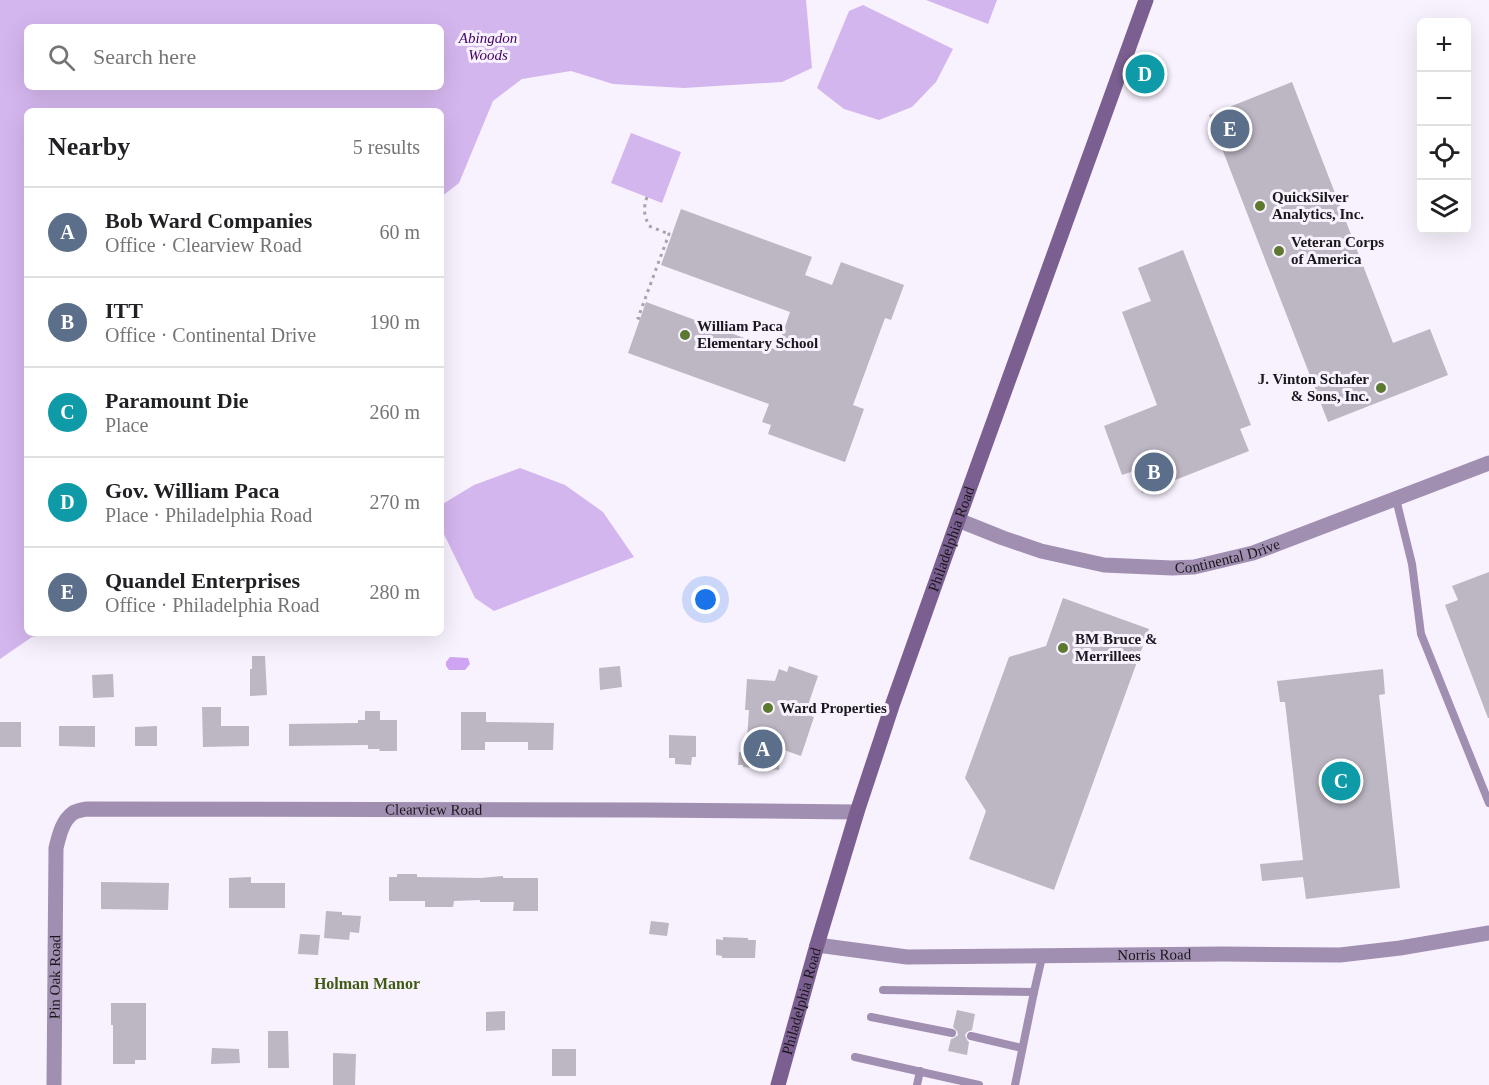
<!DOCTYPE html>
<html lang="en">
<head>
<meta charset="utf-8">
<style>
  :root { --surface:#fff; --page:#f2f2f2; --text:#202124; --muted:#757577; --line:#e0e0e0; --accent:#1a73e8 }
  body { margin:0; font-family:Georgia,serif; background:var(--page); color:var(--text) }
  .controls { position:absolute; right:18px; top:18px; display:grid; overflow:hidden; border-radius:9px; box-shadow:0 6px 24px #0002 }
  .controls button { width:54px; height:54px; display:grid; place-items:center; padding:0; border:0; border-bottom:2px solid var(--line); background:var(--surface); color:var(--text); font:30px sans-serif }
  .you { position:absolute; left:706px; top:600px; width:21px; height:21px; margin:-15px; border:4px solid #fff; border-radius:50%; background:#1a73e8; box-shadow:0 0 0 9px #1a73e833 }
  .badge { display:grid; place-items:center; width:39px; height:39px; border-radius:50%; background:var(--accent); color:#fff; font-size:20px; font-weight:700 }
  .pin { position:absolute; translate:-50% -50%; border:3px solid #fff; box-shadow:0 2px 6px #0006 }
  .list { margin:0; padding:0; list-style:none }
  h2 { display:flex; justify-content:space-between; align-items:center; height:78px; margin:0; padding:0 24px; font-size:26px }
  h2 small { font-size:20px; font-weight:400; color:var(--muted) }
  .list li { display:grid; grid-template-columns:39px 1fr auto; gap:18px; align-items:center; box-sizing:border-box; height:90px; padding:0 24px; border-top:2px solid var(--line) }
  .list b { display:block; font-size:22px; white-space:nowrap }
  .list p { margin:0; font-size:20px; white-space:nowrap; color:var(--muted) }
  .list em { font-size:20px; font-style:normal; color:var(--muted) }
  .icon { flex:none; width:33px; height:33px; fill:none; stroke:currentColor; stroke-width:2; stroke-linecap:round; stroke-linejoin:round }
  .map { position:relative; flex:none; width:1489px; height:1085px; overflow:hidden }
  .search { position:absolute; background:var(--surface); box-shadow:0 6px 24px #0002; left:24px; top:24px; width:420px; height:66px; display:flex; align-items:center; gap:15px; box-sizing:border-box; padding:0 21px; border-radius:9px; color:var(--muted); font-size:22px }
  .panel { position:absolute; background:var(--surface); box-shadow:0 6px 24px #0002; left:24px; top:108px; width:420px; height:528px; border-radius:9px }
  .map>svg:first-child { display:block }
  .green { fill:#d4b6ee; fill-rule:evenodd }
  .water { fill:#cfa4f3 }
  .building { fill:#bdb6c3 }
  .lines { fill:none; stroke-linecap:round; stroke-linejoin:round }
  .path { stroke:#a7a2ac; stroke-width:3; stroke-dasharray:3 4.5; stroke-linecap:butt }
  .service { stroke:#a18fb2; stroke-width:8 }
  .minor { stroke:#a18fb2; stroke-width:15 }
  .secondary { stroke:#7a5f90; stroke-width:15 }
  .poi-dot { fill:#5b7a30; stroke:#f8f1fe; stroke-width:2 }
  .labels { text-anchor:middle; stroke-width:6; stroke-linejoin:round; paint-order:stroke }
  .park-label { font-size:15px; font-style:italic; fill:#430364; stroke:#f8f1fe }
  .poi-label { font-size:15px; font-weight:bold; fill:#1a181c; stroke:#f8f1fe; text-anchor:start }
  .street-label { font-size:15px; fill:#1a181c; stroke:#f8f1fe }
  .neighbourhood-label { font-size:16px; font-weight:bold; fill:#3f5a15; stroke:#f8f1fe }
</style>
</head>
<body>
<div class="map">
<svg width="1489" height="1085" viewBox="0 0 1489 1085">
  <rect width="100%" height="100%" fill="#f8f1fe"/>
  <g class="green">
    <path d="M0,0H806L812,68L782,82L684,88L613,84L571,71L522,79L493,101L459,183L441,197V111H27V633H48L32,637L0,659ZM27,27H441V87H27Z"/>
    <path d="M926,0H997L988,24Z"/>
    <path d="M863,5L953,49L936,82L912,107L879,120L844,109L817,88L849,11Z"/>
    <path d="M631,133L681,152L662,203L611,183Z"/>
    <path d="M520,468L565,485L603,512L634,557L494,611L475,598L441,528V505L474,485Z"/>
  </g>
  <path class="water" d="M450,657L468,658L470,664L465,670H449L446,666V662Z"/>
  <g class="building">
    <path d="M1292,82L1393,343L1430,329L1448,375L1328,422L1209,115Z"/>
    <path d="M681,209L812,257L805,275L832,285L841,262L904,285L891,320L885,318L853,405L864,409L845,462L768,434L771,425L762,422L769,404L628,353L646,302L777,350L790,312L661,265Z"/>
    <path d="M1183,250L1251,425L1240,429L1249,451L1142,493L1134,471L1122,475L1104,426L1157,405L1122,312L1151,301L1138,268Z"/>
    <path d="M1489,572V718H1488L1445,605L1458,600L1452,586Z"/>
    <path d="M1063,598L1149,629L1054,890L969,859L986,811L965,778L1009,657L1046,646Z"/>
    <path d="M252,656H265L267,695L250,696V669H252Z"/>
    <path d="M620,666L622,687L600,690L599,668Z"/>
    <path d="M789,666L818,676L805,714L814,717L801,756L781,749L779,770L743,767V765H738L739,752L746,753L749,710H745L747,679L775,681L779,669L787,672Z"/>
    <path d="M1383,669L1385,694L1379,695L1400,888L1306,899L1303,877L1262,881L1260,864L1303,860L1285,702H1280L1277,681Z"/>
    <path d="M113,674L114,697L93,698L92,675Z"/>
    <path d="M202,707H221V726H249V746L203,747Z"/>
    <path d="M365,711H380V720H397V751H379L380,749H368V745L289,746V724L358,723V720H365Z"/>
    <path d="M461,712H486V722L554,723L553,750H528V742H485V750H461Z"/>
    <rect x="0" y="722" width="21" height="25"/>
    <path d="M59,726H95V747L59,746Z"/>
    <path d="M157,726V746H135V727Z"/>
    <path d="M669,735L696,736V757H692L691,765L675,764V758H669Z"/>
    <path d="M397,874H417V877L481,878L503,876V878H538V911H513L514,902H480V900L454,901L453,907H425V901H389V877H397Z"/>
    <path d="M251,877V883H285V908H229V878Z"/>
    <path d="M101,882L169,883L168,910L101,909Z"/>
    <path d="M326,911L342,912V915L361,916L359,933L350,932L349,940L324,938Z"/>
    <path d="M651,921L669,923L667,936L649,934Z"/>
    <path d="M300,934L320,935L318,955L298,954Z"/>
    <path d="M723,937L748,938V940H756L755,958H722V956L716,955V939L723,940Z"/>
    <path d="M111,1003H146V1060H135V1064H113V1025H111Z"/>
    <path d="M957,1010L975,1014L972,1030L967,1032L965,1035L967,1040L969,1042L967,1055L948,1051L951,1039L954,1038L958,1035L957,1031L953,1027Z"/>
    <path d="M505,1011V1030L486,1031V1012Z"/>
    <path d="M268,1031H288L289,1068H268Z"/>
    <path d="M212,1048L239,1049L240,1063L211,1064Z"/>
    <rect x="552" y="1049" width="24" height="27"/>
    <path d="M333,1053L356,1054L355,1085H333Z"/>
  </g>
  <g class="lines">
    <g class="path">
      <path d="M647,197C643,209 644,215 649,226L669,234"/>
      <path d="M640,319L638,318L669,234L672,235"/>
    </g>
    <g class="service">
      <path d="M1396,499L1412,564L1421,634L1489,803"/>
      <path d="M883,990L1034,992"/>
      <path d="M871,1017L952,1033"/>
      <path d="M971,1036L1022,1048"/>
      <path d="M855,1057L979,1085"/>
      <path d="M917,1085L920,1071"/>
      <path d="M1015,1085L1034,992L1042,957"/>
    </g>
    <g class="minor">
      <path id="s1" d="M958,520L1003,538L1041,551L1104,565L1172,568L1194,567L1253,553L1277,544L1489,463"/>
      <path id="s2" d="M817,945L907,957L1223,954L1340,955L1400,948L1489,933"/>
      <path id="s3" d="M54,1085L56,848C59,836 62,821 73,813C76,811 82,810 86,809L645,810L857,812"/>
    </g>
    <path class="secondary" id="s4" d="M778,1085L817,945L857,812L893,703L958,520L1146,0"/>
  </g>
  <g class="poi-dot">
    <circle cx="1260" cy="206" r="6"/>
    <circle cx="1279" cy="251" r="6"/>
    <circle cx="685" cy="335" r="6"/>
    <circle cx="1381" cy="388" r="6"/>
    <circle cx="1063" cy="648" r="6"/>
    <circle cx="768" cy="708" r="6"/>
  </g>
  <g class="labels">
    <g class="park-label">
      <text x="488" y="43">Abingdon<tspan x="488" dy="17">Woods</tspan></text>
    </g>
    <g class="poi-label">
      <text x="1272" y="202">QuickSilver<tspan x="1272" dy="17">Analytics, Inc.</tspan></text>
      <text x="1291" y="247">Veteran Corps<tspan x="1291" dy="17">of America</tspan></text>
      <text x="697" y="331">William Paca<tspan x="697" dy="17">Elementary School</tspan></text>
      <text x="1369" y="384" text-anchor="end">J. Vinton Schafer<tspan x="1369" dy="17">&amp; Sons, Inc.</tspan></text>
      <text x="1075" y="644">BM Bruce &amp;<tspan x="1075" dy="17">Merrillees</tspan></text>
      <text x="780" y="713">Ward Properties</text>
    </g>
    <g class="street-label">
      <text dy="5" stroke="none"><textPath href="#s4" startOffset="573">Philadelphia Road</textPath></text>
      <text dy="5" stroke="none"><textPath href="#s1" startOffset="278">Continental Drive</textPath></text>
      <text dy="5" stroke="none"><textPath href="#s3" startOffset="638">Clearview Road</textPath></text>
      <text dy="5" stroke="none"><textPath href="#s2" startOffset="338">Norris Road</textPath></text>
      <text dy="5" stroke="none"><textPath href="#s3" startOffset="108">Pin Oak Road</textPath></text>
      <text dy="5" stroke="none"><textPath href="#s4" startOffset="87">Philadelphia Road</textPath></text>
    </g>
    <g class="neighbourhood-label">
      <text x="367" y="989">Holman Manor</text>
    </g>
  </g>
</svg>
<div class="controls">
<button>+</button>
<button>−</button>
<button><svg class="icon" aria-label="locate" viewBox="0 0 24 24"><circle cx="12" cy="12" r="6"/><path d="M12 2v4M12 18v4M2 12h4M18 12h4"/></svg></button>
<button><svg class="icon" aria-label="layers" viewBox="0 0 24 24"><path d="M12 4l9 5-9 5-9-5zM3 14l9 5 9-5"/></svg></button>
</div>
<div class="you"></div>
<div class="pin badge" style="left:763px;top:749px;background:#5c6f8a">A</div>
<div class="pin badge" style="left:1154px;top:472px;background:#5c6f8a">B</div>
<div class="pin badge" style="left:1341px;top:781px;background:#0f9aa8">C</div>
<div class="pin badge" style="left:1145px;top:74px;background:#0f9aa8">D</div>
<div class="pin badge" style="left:1230px;top:129px;background:#5c6f8a">E</div>
<div class="search"><svg class="icon" aria-label="search" viewBox="0 0 24 24"><circle cx="10" cy="10" r="6"/><path d="M15 15l6 6"/></svg>Search here</div>
<section class="panel">
<h2>Nearby<small>5 results</small></h2>
<ul class="list">
<li><span class="badge" style="background:#5c6f8a">A</span><div><b>Bob Ward Companies</b><p>Office · Clearview Road</p></div><em>60 m</em></li>
<li><span class="badge" style="background:#5c6f8a">B</span><div><b>ITT</b><p>Office · Continental Drive</p></div><em>190 m</em></li>
<li><span class="badge" style="background:#0f9aa8">C</span><div><b>Paramount Die</b><p>Place</p></div><em>260 m</em></li>
<li><span class="badge" style="background:#0f9aa8">D</span><div><b>Gov. William Paca</b><p>Place · Philadelphia Road</p></div><em>270 m</em></li>
<li><span class="badge" style="background:#5c6f8a">E</span><div><b>Quandel Enterprises</b><p>Office · Philadelphia Road</p></div><em>280 m</em></li>
</ul>
</section>
</div>
</body>
</html>
